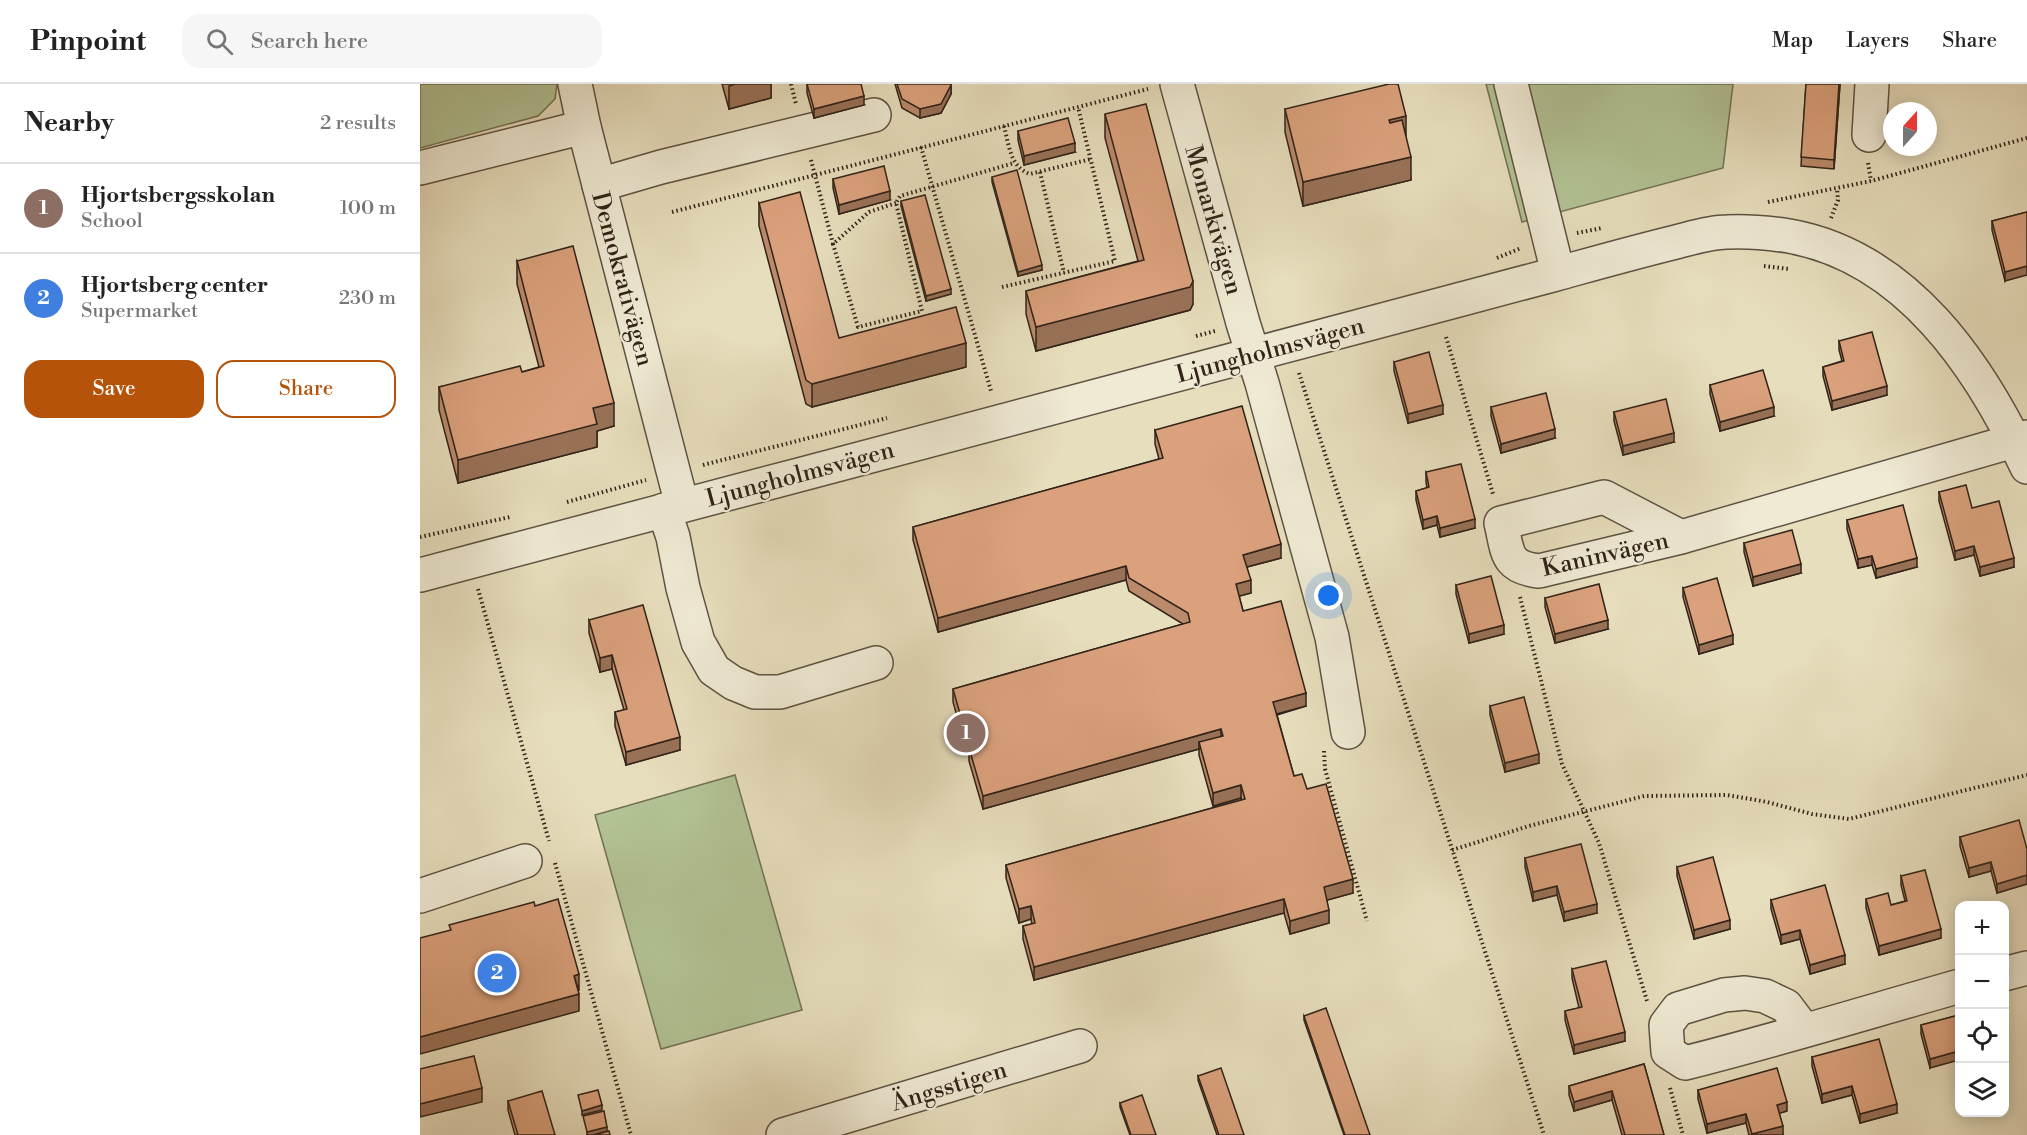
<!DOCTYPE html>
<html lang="en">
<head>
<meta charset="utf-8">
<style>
  :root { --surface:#fff; --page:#f6f6f6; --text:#222; --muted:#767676; --line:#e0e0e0; --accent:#b45309 }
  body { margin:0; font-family:"Libre Bodoni",serif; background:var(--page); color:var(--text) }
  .controls { position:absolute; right:18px; bottom:18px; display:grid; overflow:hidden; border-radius:12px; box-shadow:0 3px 15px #0003 }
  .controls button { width:54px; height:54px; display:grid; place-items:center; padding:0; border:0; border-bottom:2px solid var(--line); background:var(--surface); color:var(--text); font:30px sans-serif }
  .compass { position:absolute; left:1463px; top:18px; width:54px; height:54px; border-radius:50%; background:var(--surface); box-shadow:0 3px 15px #0003; rotate:21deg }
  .you { position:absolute; left:909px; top:512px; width:21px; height:21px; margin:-15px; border:4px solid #fff; border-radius:50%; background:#1a73e8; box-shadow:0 0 0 9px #1a73e833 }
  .badge { display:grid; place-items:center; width:39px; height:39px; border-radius:50%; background:var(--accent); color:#fff; font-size:20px; font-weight:700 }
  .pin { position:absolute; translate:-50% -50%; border:3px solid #fff; box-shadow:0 2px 6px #0006 }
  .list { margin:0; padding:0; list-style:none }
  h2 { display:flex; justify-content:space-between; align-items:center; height:78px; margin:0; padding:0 24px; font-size:26px }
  h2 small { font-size:20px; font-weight:400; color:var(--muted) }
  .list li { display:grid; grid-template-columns:39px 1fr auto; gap:18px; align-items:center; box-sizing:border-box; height:90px; padding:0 24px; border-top:2px solid var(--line) }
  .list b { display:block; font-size:22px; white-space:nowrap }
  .list p { margin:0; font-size:20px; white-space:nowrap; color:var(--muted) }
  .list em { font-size:20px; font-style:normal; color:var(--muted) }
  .actions { display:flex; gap:12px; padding:18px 24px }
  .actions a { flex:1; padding:14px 0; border:2px solid var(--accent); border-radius:18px; text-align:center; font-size:21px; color:var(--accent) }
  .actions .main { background:var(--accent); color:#fff }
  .icon { flex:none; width:33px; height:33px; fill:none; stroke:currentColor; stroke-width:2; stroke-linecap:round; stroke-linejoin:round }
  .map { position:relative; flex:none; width:1607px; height:1051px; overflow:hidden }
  header { display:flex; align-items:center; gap:36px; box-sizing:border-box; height:84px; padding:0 30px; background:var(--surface); border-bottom:2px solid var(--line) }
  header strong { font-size:28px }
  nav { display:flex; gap:33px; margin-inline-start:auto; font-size:21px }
  .search { width:420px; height:54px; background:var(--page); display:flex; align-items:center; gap:15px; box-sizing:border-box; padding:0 21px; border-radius:18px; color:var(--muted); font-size:22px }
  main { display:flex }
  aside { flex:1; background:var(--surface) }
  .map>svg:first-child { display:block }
  .green { fill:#b2c294; stroke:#727256; stroke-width:1.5 }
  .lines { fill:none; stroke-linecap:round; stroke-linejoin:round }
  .minor-casing { stroke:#5e5242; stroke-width:36 }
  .path { stroke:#312319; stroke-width:4; stroke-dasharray:1.5 3; stroke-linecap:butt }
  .minor { stroke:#efead4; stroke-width:33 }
  .wall { fill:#bb8a6b; stroke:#312319; stroke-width:1.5 }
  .shaded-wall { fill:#997157; stroke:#312319; stroke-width:1.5 }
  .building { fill:#daa17c; stroke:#312319; stroke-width:1.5 }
  .labels { text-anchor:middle; stroke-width:4.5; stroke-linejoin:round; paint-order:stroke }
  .street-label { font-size:24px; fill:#312319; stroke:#efead4 }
</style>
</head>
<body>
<header>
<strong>Pinpoint</strong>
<div class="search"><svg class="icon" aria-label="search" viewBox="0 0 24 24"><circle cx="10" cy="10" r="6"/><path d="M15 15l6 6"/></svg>Search here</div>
<nav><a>Map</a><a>Layers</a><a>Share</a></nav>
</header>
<main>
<aside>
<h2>Nearby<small>2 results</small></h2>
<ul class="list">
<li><span class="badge" style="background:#8d6e63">1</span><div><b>Hjortsbergsskolan</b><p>School</p></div><em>100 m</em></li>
<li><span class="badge" style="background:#3f7fe0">2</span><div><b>Hjortsberg center</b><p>Supermarket</p></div><em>230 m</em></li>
</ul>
<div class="actions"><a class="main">Save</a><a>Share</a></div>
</aside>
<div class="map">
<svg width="1607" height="1051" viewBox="0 0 1607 1051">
  <rect width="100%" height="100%" fill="#e7debd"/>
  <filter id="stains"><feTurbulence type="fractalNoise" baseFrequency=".00333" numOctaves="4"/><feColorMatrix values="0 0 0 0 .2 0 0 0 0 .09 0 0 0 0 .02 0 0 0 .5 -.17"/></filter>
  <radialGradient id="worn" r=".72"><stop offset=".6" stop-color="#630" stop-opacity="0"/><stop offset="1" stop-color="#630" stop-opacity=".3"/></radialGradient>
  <g class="green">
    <path d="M0,0H137L135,15L118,32L0,64Z"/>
    <path d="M1066,0H1313L1303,84L1102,138Z"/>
    <path d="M315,691L382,926L241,965L175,731Z"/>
  </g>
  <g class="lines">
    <defs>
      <g id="minor">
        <path d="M155,0L164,43L262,421"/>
        <path d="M757,0L823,239L842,299L912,553L928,648"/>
        <path d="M1091,0L1138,189"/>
        <path d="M1449,51L1452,0"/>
        <path d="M0,84L164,43"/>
        <path d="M179,101L241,83L454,31"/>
        <path d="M244,426L253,453L263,504L278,558L294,586L313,599L335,608H360L456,579"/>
        <path d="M1261,453L1184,413L1081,439C1088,468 1085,483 1119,487L1261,453L1607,353"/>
        <path d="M0,491C316,407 632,325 948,240C1011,223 1073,207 1136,190C1176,179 1215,168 1256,158C1272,154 1290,148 1307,148C1328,147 1349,149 1369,152C1487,173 1560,282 1607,383"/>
        <path d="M0,812L105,777"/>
        <path d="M1584,890L1607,884"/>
        <path d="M1384,946L1366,922L1345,912L1325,909L1304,911L1258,925L1246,941L1248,968L1265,979C1357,956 1448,928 1540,902"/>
        <path d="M363,1051L660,962"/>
      </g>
    </defs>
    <use href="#minor" class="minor-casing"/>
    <g class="path">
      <path d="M371,0L376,20"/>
      <path d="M584,42C589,61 590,83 610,90L671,75"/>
      <path d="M501,63L571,307"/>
      <path d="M391,76L413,160"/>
      <path d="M1448,79L1451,97"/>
      <path d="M620,88L644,189"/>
      <path d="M1348,118L1451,97L1607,54"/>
      <path d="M476,119L449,128L413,160L438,243L502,227L476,119L480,112L594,79"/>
      <path d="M252,128L728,5"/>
      <path d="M1411,134L1418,116L1417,104"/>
      <path d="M1157,149L1182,144"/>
      <path d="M1077,174L1101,164"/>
      <path d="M1344,182L1369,185"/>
      <path d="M582,203L695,177L658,23"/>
      <path d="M776,252L795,247"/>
      <path d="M1026,253L1073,410"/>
      <path d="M879,289L1124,1051"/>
      <path d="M283,381L467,334"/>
      <path d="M147,418L226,396"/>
      <path d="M0,453L90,433"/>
      <path d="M58,505L129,757"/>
      <path d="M1100,513L1142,680L1179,759L1227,917"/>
      <path d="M904,667L905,685L947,837"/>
      <path d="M1032,766L1109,742L1224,712L1307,711L1347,718L1392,730L1429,735L1607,691"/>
      <path d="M135,779L211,1051"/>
      <path d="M1250,1004L1263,1051"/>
    </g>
    <use href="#minor" class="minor"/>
  </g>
  <g class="wall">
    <path d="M302,0H351V14L309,25Z"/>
    <path d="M387,0L444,21L394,34L387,9Z"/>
    <path d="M475,0H531V10L521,29L500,34L482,24Z"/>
    <path d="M1386,0H1420L1414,85L1381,82Z"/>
    <path d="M865,25L986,54L991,96L883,122L865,48Z"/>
    <path d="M685,30L773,220L770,226L616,267L606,230V207L718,177L685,54Z"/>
    <path d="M598,47L655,68L604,81L598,56Z"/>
    <path d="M572,93L622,186L598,192L572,98Z"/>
    <path d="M413,95L470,116L419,130L413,104Z"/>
    <path d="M481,117L531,210L506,217L481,122Z"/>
    <path d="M339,119L419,254L546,283L392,323L386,320L339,142Z"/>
    <path d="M1607,128L1585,197L1572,146V137Z"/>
    <path d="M97,177L194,342L177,347V363L38,399L19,326V303L102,288L119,283L97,200Z"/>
    <path d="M1419,257L1467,311L1412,326L1403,292V283L1422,277L1419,266Z"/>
    <path d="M974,278L1023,330L988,339L974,287Z"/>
    <path d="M1290,301L1354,332L1300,347L1290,310Z"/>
    <path d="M1071,323L1135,354L1081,369L1071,332Z"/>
    <path d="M1194,328L1254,358L1203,371L1194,337Z"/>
    <path d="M735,346L861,474L827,483L831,509L819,512L823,527L886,622L857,631L874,692L887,705L933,809L907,816L909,839L870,850L864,829L614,896L603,855V842L612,840L611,835L599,839L586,794V781L821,716V714L793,722L779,671V665L563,725L549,677V664L559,661L546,665L533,618V605L763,540L709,507L706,496L518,548L493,456V443L739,375L735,360Z"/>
    <path d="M1006,388L1055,444L1020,453L1017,441L1003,445L996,416V407L1007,404L1006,398Z"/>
    <path d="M1519,408L1552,424L1594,483L1560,492L1554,471L1535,476L1519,417Z"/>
    <path d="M1427,436L1497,483L1456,494L1452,481L1438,484L1427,445Z"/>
    <path d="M1324,459L1381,489L1333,502L1324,468Z"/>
    <path d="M1036,501L1084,550L1049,559L1036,510Z"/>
    <path d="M1263,504L1313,560L1279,570L1263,513Z"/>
    <path d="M1125,514L1188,545L1135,559L1125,523Z"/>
    <path d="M169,536L260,666L206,681L195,642V628L204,626L192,585L180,588L169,549Z"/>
    <path d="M1070,622L1119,679L1085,688L1070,631Z"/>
    <path d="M1540,753L1607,765V800L1577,809L1571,787L1549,793L1540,762Z"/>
    <path d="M1105,774L1177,829L1144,837L1137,811L1113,817L1105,783Z"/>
    <path d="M1257,783L1310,845L1274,855L1257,792Z"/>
    <path d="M1481,792L1521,854L1459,871L1446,824V815L1471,821L1485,817L1481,801Z"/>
    <path d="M1351,816L1425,880L1390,890L1380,855L1361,860L1351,825Z"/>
    <path d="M1152,885L1205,957L1154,970L1145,936V927L1159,924L1152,894Z"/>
    <path d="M1539,931L1510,984L1501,950V941Z"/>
    <path d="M884,932L950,1051H924L884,936Z"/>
    <path d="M1392,973L1477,1029L1440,1039L1432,1011L1402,1019L1392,982Z"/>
    <path d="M1224,980L1244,1051H1202L1192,1016L1154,1027L1149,1011V1002Z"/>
    <path d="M778,992L824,1051H797L778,996Z"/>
    <path d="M1278,1006L1367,1027L1359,1029L1363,1051H1329L1326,1039L1287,1049L1278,1015Z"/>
    <path d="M88,1017L135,1051H95L88,1026Z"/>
    <path d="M700,1019L736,1051H710L700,1023Z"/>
  </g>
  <g class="shaded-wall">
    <path d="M315,0H351V14L309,25V2Z"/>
    <path d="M1419,0H1420L1414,85V76Z"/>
    <path d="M531,1V10L521,29L500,34V25Z"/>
    <path d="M444,12V21L394,34V25Z"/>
    <path d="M986,32V55L969,60V36Z"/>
    <path d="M655,59V68L604,81V72Z"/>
    <path d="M991,73V96L883,122V98Z"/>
    <path d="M470,107V116L419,130V121Z"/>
    <path d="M622,181V186L598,192V188Z"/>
    <path d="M1607,182V191L1585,197V188Z"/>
    <path d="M773,197V220L770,226L616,267V243Z"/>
    <path d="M531,205V210L506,217V212Z"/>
    <path d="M546,259V283L392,323V300Z"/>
    <path d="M1467,302V311L1412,326V317Z"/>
    <path d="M194,319V342L177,347V363L38,399V376L173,324Z"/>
    <path d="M1023,321V330L988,339V330Z"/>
    <path d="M1354,323V332L1300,347V338Z"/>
    <path d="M1135,345V354L1081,369V360Z"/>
    <path d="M1254,349V358L1203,371V362Z"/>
    <path d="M1017,432V441L1003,445V436Z"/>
    <path d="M1055,435V444L1020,453V444Z"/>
    <path d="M861,460V474L823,484V471Z"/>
    <path d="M1554,462V471L1535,476V467Z"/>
    <path d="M1452,472V481L1438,484V475Z"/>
    <path d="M1497,474V483L1456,494V485Z"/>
    <path d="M1594,474V483L1560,492V483Z"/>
    <path d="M1381,480V489L1333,502V493Z"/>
    <path d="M706,482V496L518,548V534Z"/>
    <path d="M831,496V509L816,513V500Z"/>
    <path d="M1188,536V545L1135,559V550Z"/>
    <path d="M1084,541V550L1049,559V550Z"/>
    <path d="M1313,551V560L1279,570V561Z"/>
    <path d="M192,571V585L180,588V574Z"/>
    <path d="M886,609V622L853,631V618Z"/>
    <path d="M801,645V659L779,658V665L563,725V712Z"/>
    <path d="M559,648V661L546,665V651Z"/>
    <path d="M260,653V666L206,681V668Z"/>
    <path d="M1119,670V679L1085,688V679Z"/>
    <path d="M821,701V714L793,722V709Z"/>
    <path d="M1571,778V787L1549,793V784Z"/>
    <path d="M1607,791V800L1577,809V800Z"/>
    <path d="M933,795V809L904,817V803Z"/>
    <path d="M1137,802V811L1113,817V808Z"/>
    <path d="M864,815V829L614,896V883Z"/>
    <path d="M1177,820V829L1144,837V828Z"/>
    <path d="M611,822V835L599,839V825Z"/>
    <path d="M909,826V839L870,850V837Z"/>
    <path d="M1310,836V845L1274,855V846Z"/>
    <path d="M1521,845V854L1459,871V862Z"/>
    <path d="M1380,846V855L1361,860V851Z"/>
    <path d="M1425,871V880L1390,890V881Z"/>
    <path d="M159,890V907L154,892Z"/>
    <path d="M159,910V927L0,970V953Z"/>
    <path d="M1205,948V957L1154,970V961Z"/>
    <path d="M1539,967V976L1510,984V975Z"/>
    <path d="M1432,1002V1011L1402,1019V1010Z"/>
    <path d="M62,1004V1018L0,1033V1020Z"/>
    <path d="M1192,1007V1016L1154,1027V1018Z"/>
    <path d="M1367,1018V1027L1357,1030V1021Z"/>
    <path d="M1477,1020V1029L1440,1039V1030Z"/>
    <path d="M182,1021V1026L162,1031V1027Z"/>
    <path d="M1326,1030V1039L1287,1049V1040Z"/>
    <path d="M1363,1042V1051H1332V1050Z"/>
    <path d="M187,1043V1047L173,1051H167V1048Z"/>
  </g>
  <g class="building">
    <path d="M387,0H441L444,12L394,25Z"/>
    <path d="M477,0H531V1L521,20L500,25L482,15Z"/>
    <path d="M969,0H978L986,32L969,36L970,39L982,36L991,73L883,98L865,25Z"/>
    <path d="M1386,0H1419L1414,76L1381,73Z"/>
    <path d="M726,20L773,197L770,203L616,243L606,207L724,176L685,30Z"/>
    <path d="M648,34L655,59L604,72L598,47Z"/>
    <path d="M464,82L470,107L419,121L413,95Z"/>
    <path d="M597,86L622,181L598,188L572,93Z"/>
    <path d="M380,108L419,254L536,223L546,259L392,300L386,296L339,119Z"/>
    <path d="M505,111L531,205L506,212L481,117Z"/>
    <path d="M1607,128V182L1585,188L1572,137Z"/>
    <path d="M153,162L194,319L173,324L177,340L38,376L19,303L100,282L102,288L124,282L97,177Z"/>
    <path d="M1452,248L1467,302L1412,317L1403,283L1424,277L1419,257Z"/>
    <path d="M1009,268L1023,321L988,330L974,278Z"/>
    <path d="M1343,286L1354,323L1300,338L1290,301Z"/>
    <path d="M1126,309L1135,345L1081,360L1071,323Z"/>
    <path d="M1246,315L1254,349L1203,362L1194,328Z"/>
    <path d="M822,322L861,460L823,471L831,496L816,500L823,527L861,517L886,609L853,618L874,692L882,690L887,705L906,700L933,795L904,803L909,826L870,837L864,815L614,883L603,842L615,839L611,822L599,825L586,781L825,715L821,701L793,709L779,658L803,652L801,645L563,712L549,664L562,660L559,648L546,651L533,605L770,538L768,529L709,494L706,482L518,534L493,443L743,374L735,346Z"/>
    <path d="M1041,380L1055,435L1020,444L1017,432L1003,436L996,407L1009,403L1006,388Z"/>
    <path d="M1546,401L1552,424L1579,417L1594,474L1560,483L1554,462L1535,467L1519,408Z"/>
    <path d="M1483,421L1497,474L1456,485L1452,472L1438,475L1427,436Z"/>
    <path d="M1372,446L1381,480L1333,493L1324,459Z"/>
    <path d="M1071,492L1084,541L1049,550L1036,501Z"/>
    <path d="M1297,494L1313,551L1279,561L1263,504Z"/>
    <path d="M1179,500L1188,536L1135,550L1125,514Z"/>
    <path d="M223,521L260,653L206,668L195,628L207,625L192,571L180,574L169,536Z"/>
    <path d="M1104,613L1119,670L1085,679L1070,622Z"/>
    <path d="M1599,736L1607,765V791L1577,800L1571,778L1549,784L1540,753Z"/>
    <path d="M1161,760L1177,820L1144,828L1137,802L1113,808L1105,774Z"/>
    <path d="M1293,773L1310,836L1274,846L1257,783Z"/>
    <path d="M1505,786L1521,845L1459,862L1446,815L1468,809L1471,821L1487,817L1481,792Z"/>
    <path d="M1405,801L1425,871L1390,881L1380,846L1361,851L1351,816Z"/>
    <path d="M138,815L159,890L154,892L159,910L0,953V854L31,846L29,841L114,818L115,822Z"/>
    <path d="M1186,877L1205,948L1154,961L1145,927L1162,923L1152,885Z"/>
    <path d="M906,924L950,1051H925L884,932Z"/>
    <path d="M1539,931V967L1510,975L1501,941Z"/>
    <path d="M1459,955L1477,1020L1440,1030L1432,1002L1402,1010L1392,973Z"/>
    <path d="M54,972L62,1004L0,1020V985Z"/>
    <path d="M1224,980L1244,1051H1205L1192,1007L1154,1018L1149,1002Z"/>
    <path d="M801,984L824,1051H799L778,992Z"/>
    <path d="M1357,984L1367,1018L1357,1021L1363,1042L1332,1050L1326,1030L1287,1040L1278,1006Z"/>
    <path d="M178,1006L182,1021L162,1027L158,1011Z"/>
    <path d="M122,1007L135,1051H98L88,1017Z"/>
    <path d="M722,1011L736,1051H711L700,1019Z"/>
    <path d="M184,1027L187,1043L167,1048L163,1032Z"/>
    <path d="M189,1047L190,1051H174Z"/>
  </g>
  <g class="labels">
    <g class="street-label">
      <text transform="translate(794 136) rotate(74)" y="8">Monarkivägen</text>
      <text transform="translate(203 195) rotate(75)" y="8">Demokrativägen</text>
      <text transform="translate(850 266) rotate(-15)" y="8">Ljungholmsvägen</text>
      <text transform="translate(380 390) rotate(-15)" y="8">Ljungholmsvägen</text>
      <text transform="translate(1185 470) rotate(-13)" y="8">Kaninvägen</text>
      <text transform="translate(529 1002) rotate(-17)" y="8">Ängsstigen</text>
    </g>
  </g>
  <rect width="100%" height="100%" filter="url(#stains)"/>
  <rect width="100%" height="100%" fill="url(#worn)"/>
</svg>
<div class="controls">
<button>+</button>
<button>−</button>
<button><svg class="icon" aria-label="locate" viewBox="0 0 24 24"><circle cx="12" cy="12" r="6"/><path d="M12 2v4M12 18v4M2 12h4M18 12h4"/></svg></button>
<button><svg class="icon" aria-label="layers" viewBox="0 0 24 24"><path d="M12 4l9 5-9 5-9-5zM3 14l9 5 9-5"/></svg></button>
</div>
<svg class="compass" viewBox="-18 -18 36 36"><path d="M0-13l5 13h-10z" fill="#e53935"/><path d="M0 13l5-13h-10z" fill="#767676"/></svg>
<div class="you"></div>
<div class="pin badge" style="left:546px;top:649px;background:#8d6e63">1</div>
<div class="pin badge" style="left:77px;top:889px;background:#3f7fe0">2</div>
</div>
</main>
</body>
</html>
